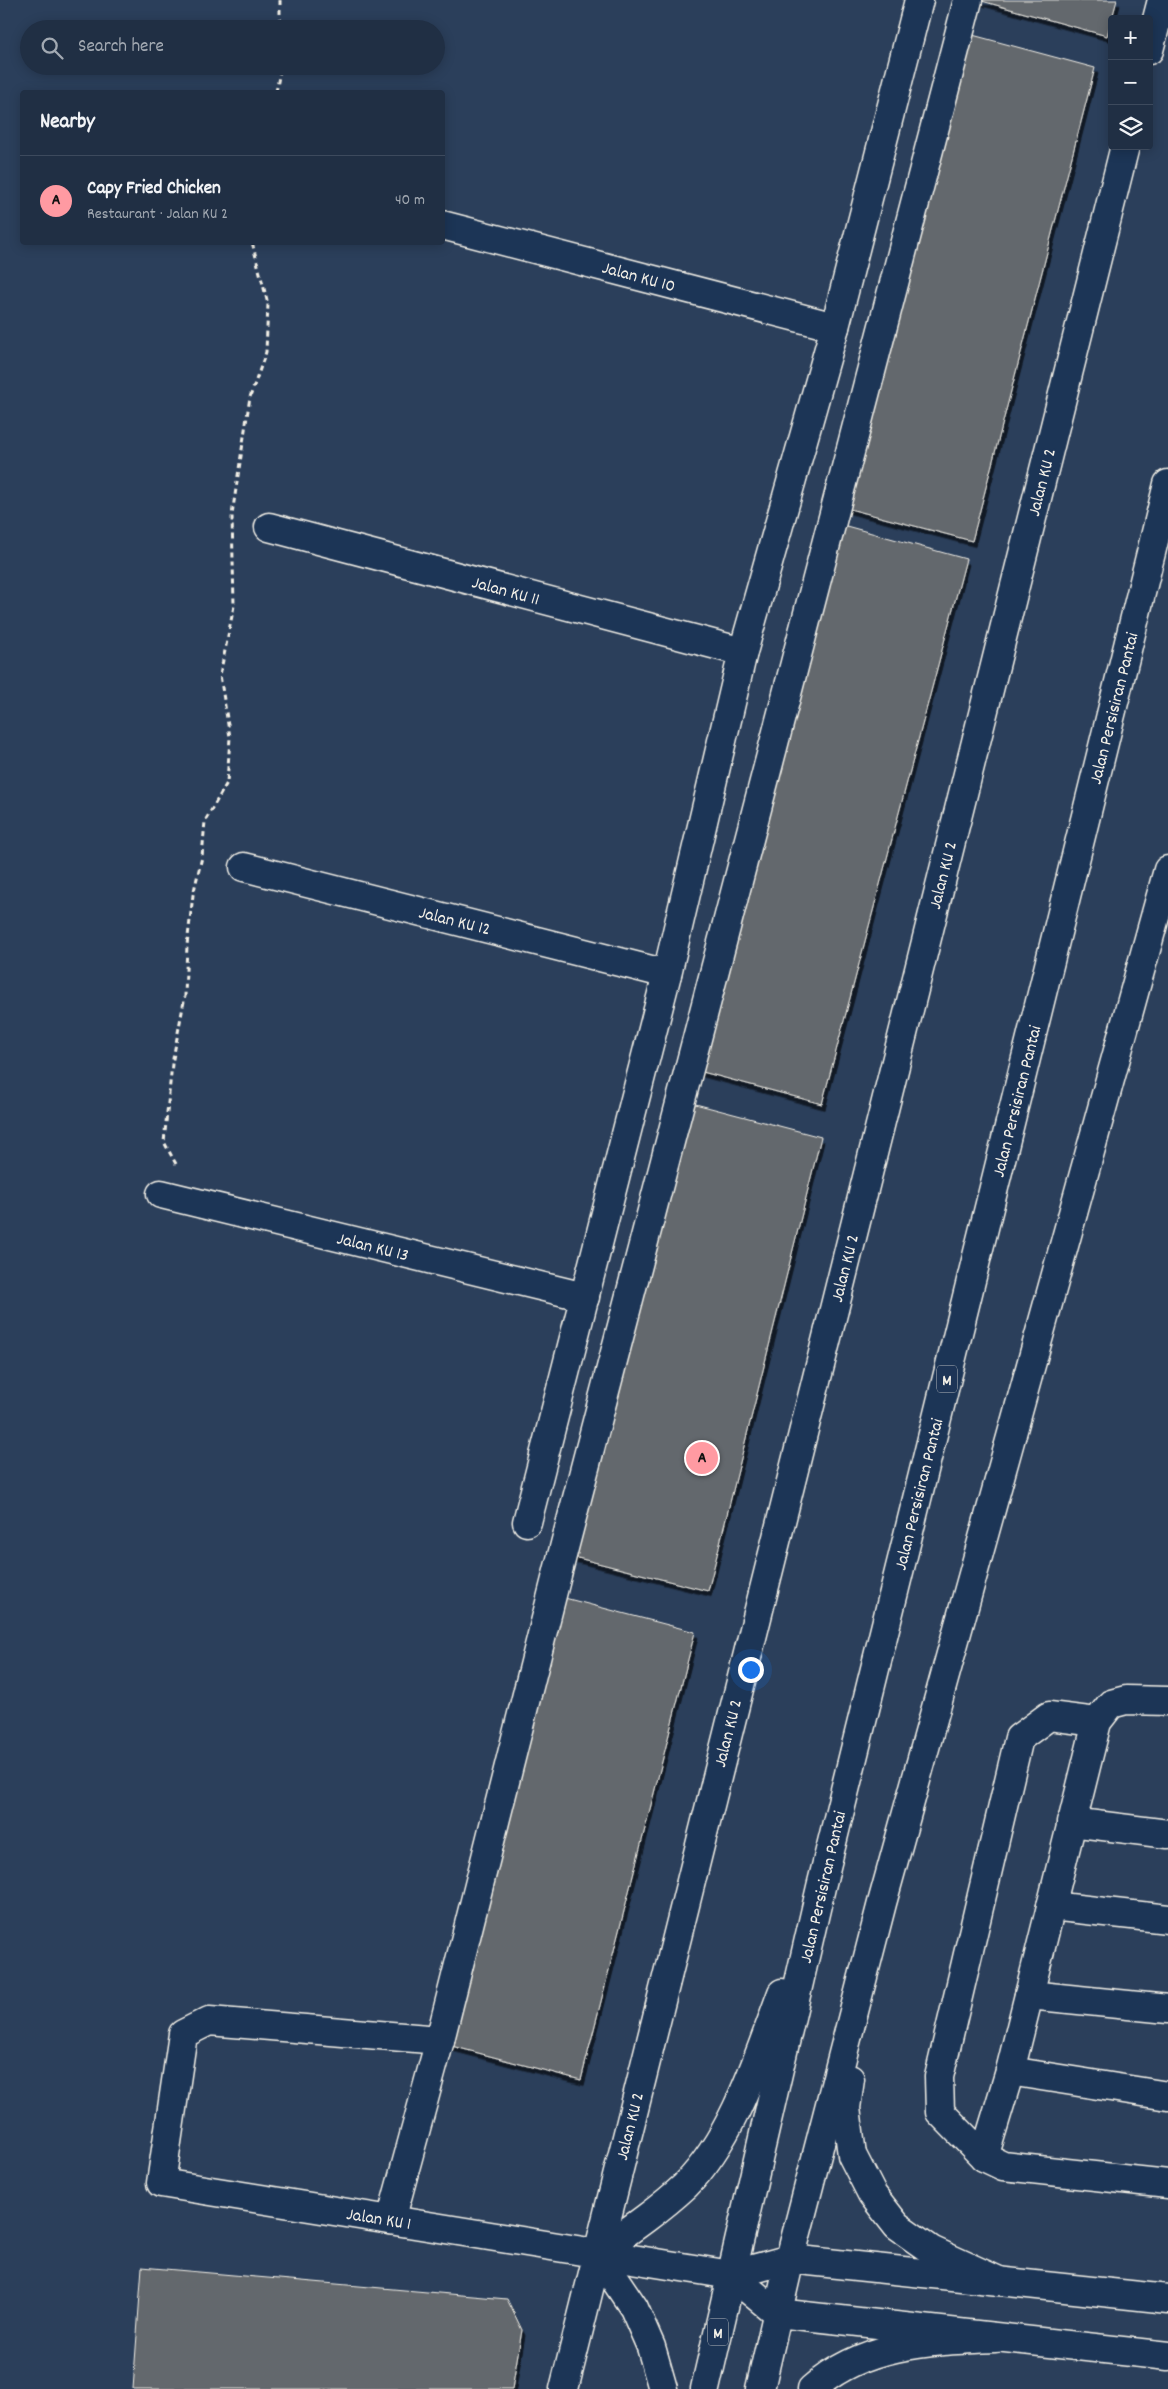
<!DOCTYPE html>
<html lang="en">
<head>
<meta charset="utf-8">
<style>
  :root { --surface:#202f44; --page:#2d3b4f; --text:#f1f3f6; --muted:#a2a9b2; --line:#3d4a5d; --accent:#ff9aa2 }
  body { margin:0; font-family:Dekko,sans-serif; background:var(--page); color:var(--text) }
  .controls { position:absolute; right:15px; top:15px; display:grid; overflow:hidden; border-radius:5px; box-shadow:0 2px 12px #0003 }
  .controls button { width:45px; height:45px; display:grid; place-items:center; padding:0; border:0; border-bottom:1px solid var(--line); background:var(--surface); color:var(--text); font:25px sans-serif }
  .you { position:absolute; left:750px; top:1669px; width:18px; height:18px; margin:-12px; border:4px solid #fff; border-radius:50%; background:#1a73e8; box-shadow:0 0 0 8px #1a73e833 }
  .badge { display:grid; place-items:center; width:32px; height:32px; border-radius:50%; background:var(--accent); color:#111; font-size:16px; font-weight:700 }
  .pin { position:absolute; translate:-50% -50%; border:2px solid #fff; box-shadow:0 1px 5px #0006 }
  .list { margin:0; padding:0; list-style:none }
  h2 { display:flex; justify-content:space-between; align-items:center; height:65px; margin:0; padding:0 20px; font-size:21px }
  h2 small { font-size:16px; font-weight:400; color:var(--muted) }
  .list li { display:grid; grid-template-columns:32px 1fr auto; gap:15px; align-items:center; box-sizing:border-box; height:90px; padding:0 20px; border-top:1px solid var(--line) }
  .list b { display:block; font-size:19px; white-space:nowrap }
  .list p { margin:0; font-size:16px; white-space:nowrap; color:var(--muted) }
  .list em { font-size:16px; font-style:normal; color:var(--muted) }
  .icon { flex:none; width:28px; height:28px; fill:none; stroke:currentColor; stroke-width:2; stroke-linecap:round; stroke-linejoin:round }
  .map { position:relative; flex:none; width:1168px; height:2389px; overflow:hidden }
  .search { position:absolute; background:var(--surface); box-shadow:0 2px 12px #0003; left:20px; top:20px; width:425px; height:55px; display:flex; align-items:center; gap:12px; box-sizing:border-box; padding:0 18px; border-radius:28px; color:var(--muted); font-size:19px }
  .panel { position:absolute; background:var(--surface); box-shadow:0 2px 12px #0003; left:20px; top:90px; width:425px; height:155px; border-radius:5px }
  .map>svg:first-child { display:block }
  .building { fill:#63676d; stroke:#f4f1e8; filter:url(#shadow) }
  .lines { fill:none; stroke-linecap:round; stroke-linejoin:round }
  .minor-casing { stroke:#f4f1e8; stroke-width:31 }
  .major-casing { stroke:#f4f1e8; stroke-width:31 }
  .path { stroke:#f4f1e8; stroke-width:3; stroke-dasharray:5 4; stroke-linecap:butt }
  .minor { stroke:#1d3557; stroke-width:28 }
  .major { stroke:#1d3557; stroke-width:28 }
  .labels { text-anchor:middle; stroke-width:4; stroke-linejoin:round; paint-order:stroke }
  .shield { fill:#1d3557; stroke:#b4b9bc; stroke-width:1 }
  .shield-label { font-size:16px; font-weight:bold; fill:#f4f1e8 }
  .street-label { font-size:18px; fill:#f4f1e8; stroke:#1d3557 }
</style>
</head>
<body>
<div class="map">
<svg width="1168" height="2389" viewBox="0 0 1168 2389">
  <defs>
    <filter id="shadow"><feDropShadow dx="3" dy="5.5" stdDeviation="0" flood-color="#0009"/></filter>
  </defs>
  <rect width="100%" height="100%" fill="#2b3f5b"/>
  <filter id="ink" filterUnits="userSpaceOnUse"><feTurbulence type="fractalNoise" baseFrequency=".02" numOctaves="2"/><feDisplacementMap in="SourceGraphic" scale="10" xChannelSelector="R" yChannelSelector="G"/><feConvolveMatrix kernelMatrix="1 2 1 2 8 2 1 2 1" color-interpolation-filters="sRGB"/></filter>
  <g filter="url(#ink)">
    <g class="building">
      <path d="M978,0H1117L1107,36Z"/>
      <path d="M965,33L1095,68L972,541L842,507Z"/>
      <path d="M839,524L966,559L822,1104L695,1070Z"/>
      <path d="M684,1101L821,1137L708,1591L570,1556Z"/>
      <path d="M557,1596L695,1632L581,2080L444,2044Z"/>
      <path d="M142,2267L507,2299L522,2330L512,2389H133Z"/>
    </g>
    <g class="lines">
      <defs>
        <g id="minor">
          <path d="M1149,50L1162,0"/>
          <path d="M442,225L835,327"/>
          <path d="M269,527L743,652"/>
          <path d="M244,867L667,974"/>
          <path d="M161,1194L585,1297"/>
          <path d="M527,1522L667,974L743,652L835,327L919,0"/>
          <path d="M1168,1701L1126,1700L1111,1704L1097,1722L1010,2071L984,2157L1003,2166L1168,2184"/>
          <path d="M1071,1822L1168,1834"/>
          <path d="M1051,1906L1168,1919"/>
          <path d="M1029,1995L1168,2009"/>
          <path d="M440,2040L209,2021L183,2034L161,2183L731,2275L790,2259L1168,2299"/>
          <path d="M1010,2071L1168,2096"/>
          <path d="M984,2157L940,2112L939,2077L1019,1738L1049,1716L1097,1722"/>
          <path d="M391,2220L440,2040L558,1571L968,0"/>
          <path d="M731,2275L777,2313L1168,2356"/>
          <path d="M564,2389L1125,146"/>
        </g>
        <g id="major">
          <path d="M850,2079L846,2108L852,2155L872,2194L897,2226L931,2250L999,2281"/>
          <path d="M663,2389L651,2347L634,2308L597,2253C627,2232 658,2211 685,2186C734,2137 758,2057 782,1993"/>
          <path d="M705,2389L821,1887L1168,484"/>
          <path d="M760,2389L790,2259L882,1903L1168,870"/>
          <path d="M812,2389C863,2343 930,2341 995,2338"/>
        </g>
      </defs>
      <use href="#minor" class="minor-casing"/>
      <use href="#major" class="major-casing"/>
      <g class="path">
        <path d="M280,0V29"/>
        <path d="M276,92L281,66"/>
        <path d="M176,1164L164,1142L172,1064L185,996L187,945L193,895L202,857L205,821L227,783L230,737L220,675L234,606L232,515L250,397L266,352L268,304L252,242"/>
      </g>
      <use href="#minor" class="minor"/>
      <use href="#major" class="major"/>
    </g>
  </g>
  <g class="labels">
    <g class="shield">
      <rect x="937" y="1365.5" width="20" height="27" rx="4"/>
      <rect x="708" y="2318.5" width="20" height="27" rx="4"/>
    </g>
    <g class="shield-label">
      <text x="947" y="1385">M</text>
      <text x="718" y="2338">M</text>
    </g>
    <g class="street-label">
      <text transform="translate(639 276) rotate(15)" y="6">Jalan KU 10</text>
      <text transform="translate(1041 482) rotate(-76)" y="6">Jalan KU 2</text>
      <text transform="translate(506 590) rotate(15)" y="6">Jalan KU 11</text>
      <text transform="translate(1113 708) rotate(-76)" y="6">Jalan Persisiran Pantai</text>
      <text transform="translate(942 875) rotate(-76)" y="6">Jalan KU 2</text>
      <text transform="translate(455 920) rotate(14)" y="6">Jalan KU 12</text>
      <text transform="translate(1016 1101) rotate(-76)" y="6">Jalan Persisiran Pantai</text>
      <text transform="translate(373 1246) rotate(14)" y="6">Jalan KU 13</text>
      <text transform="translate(844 1268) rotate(-76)" y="6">Jalan KU 2</text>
      <text transform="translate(918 1494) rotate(-76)" y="6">Jalan Persisiran Pantai</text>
      <text transform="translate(727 1733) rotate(-76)" y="6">Jalan KU 2</text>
      <text transform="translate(822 1887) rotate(-77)" y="6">Jalan Persisiran Pantai</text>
      <text transform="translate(629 2126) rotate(-76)" y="6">Jalan KU 2</text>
      <text transform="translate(379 2218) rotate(9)" y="6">Jalan KU 1</text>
    </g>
  </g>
</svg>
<div class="controls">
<button>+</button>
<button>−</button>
<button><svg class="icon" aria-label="layers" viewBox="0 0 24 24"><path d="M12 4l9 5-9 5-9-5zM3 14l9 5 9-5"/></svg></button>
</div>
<div class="you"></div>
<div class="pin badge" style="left:702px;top:1458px">A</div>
<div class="search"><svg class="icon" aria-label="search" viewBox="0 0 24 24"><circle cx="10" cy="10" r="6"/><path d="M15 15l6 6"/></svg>Search here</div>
<section class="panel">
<h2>Nearby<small></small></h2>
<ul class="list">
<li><span class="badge">A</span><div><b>Capy Fried Chicken</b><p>Restaurant · Jalan KU 2</p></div><em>40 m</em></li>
</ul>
</section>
</div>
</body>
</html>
